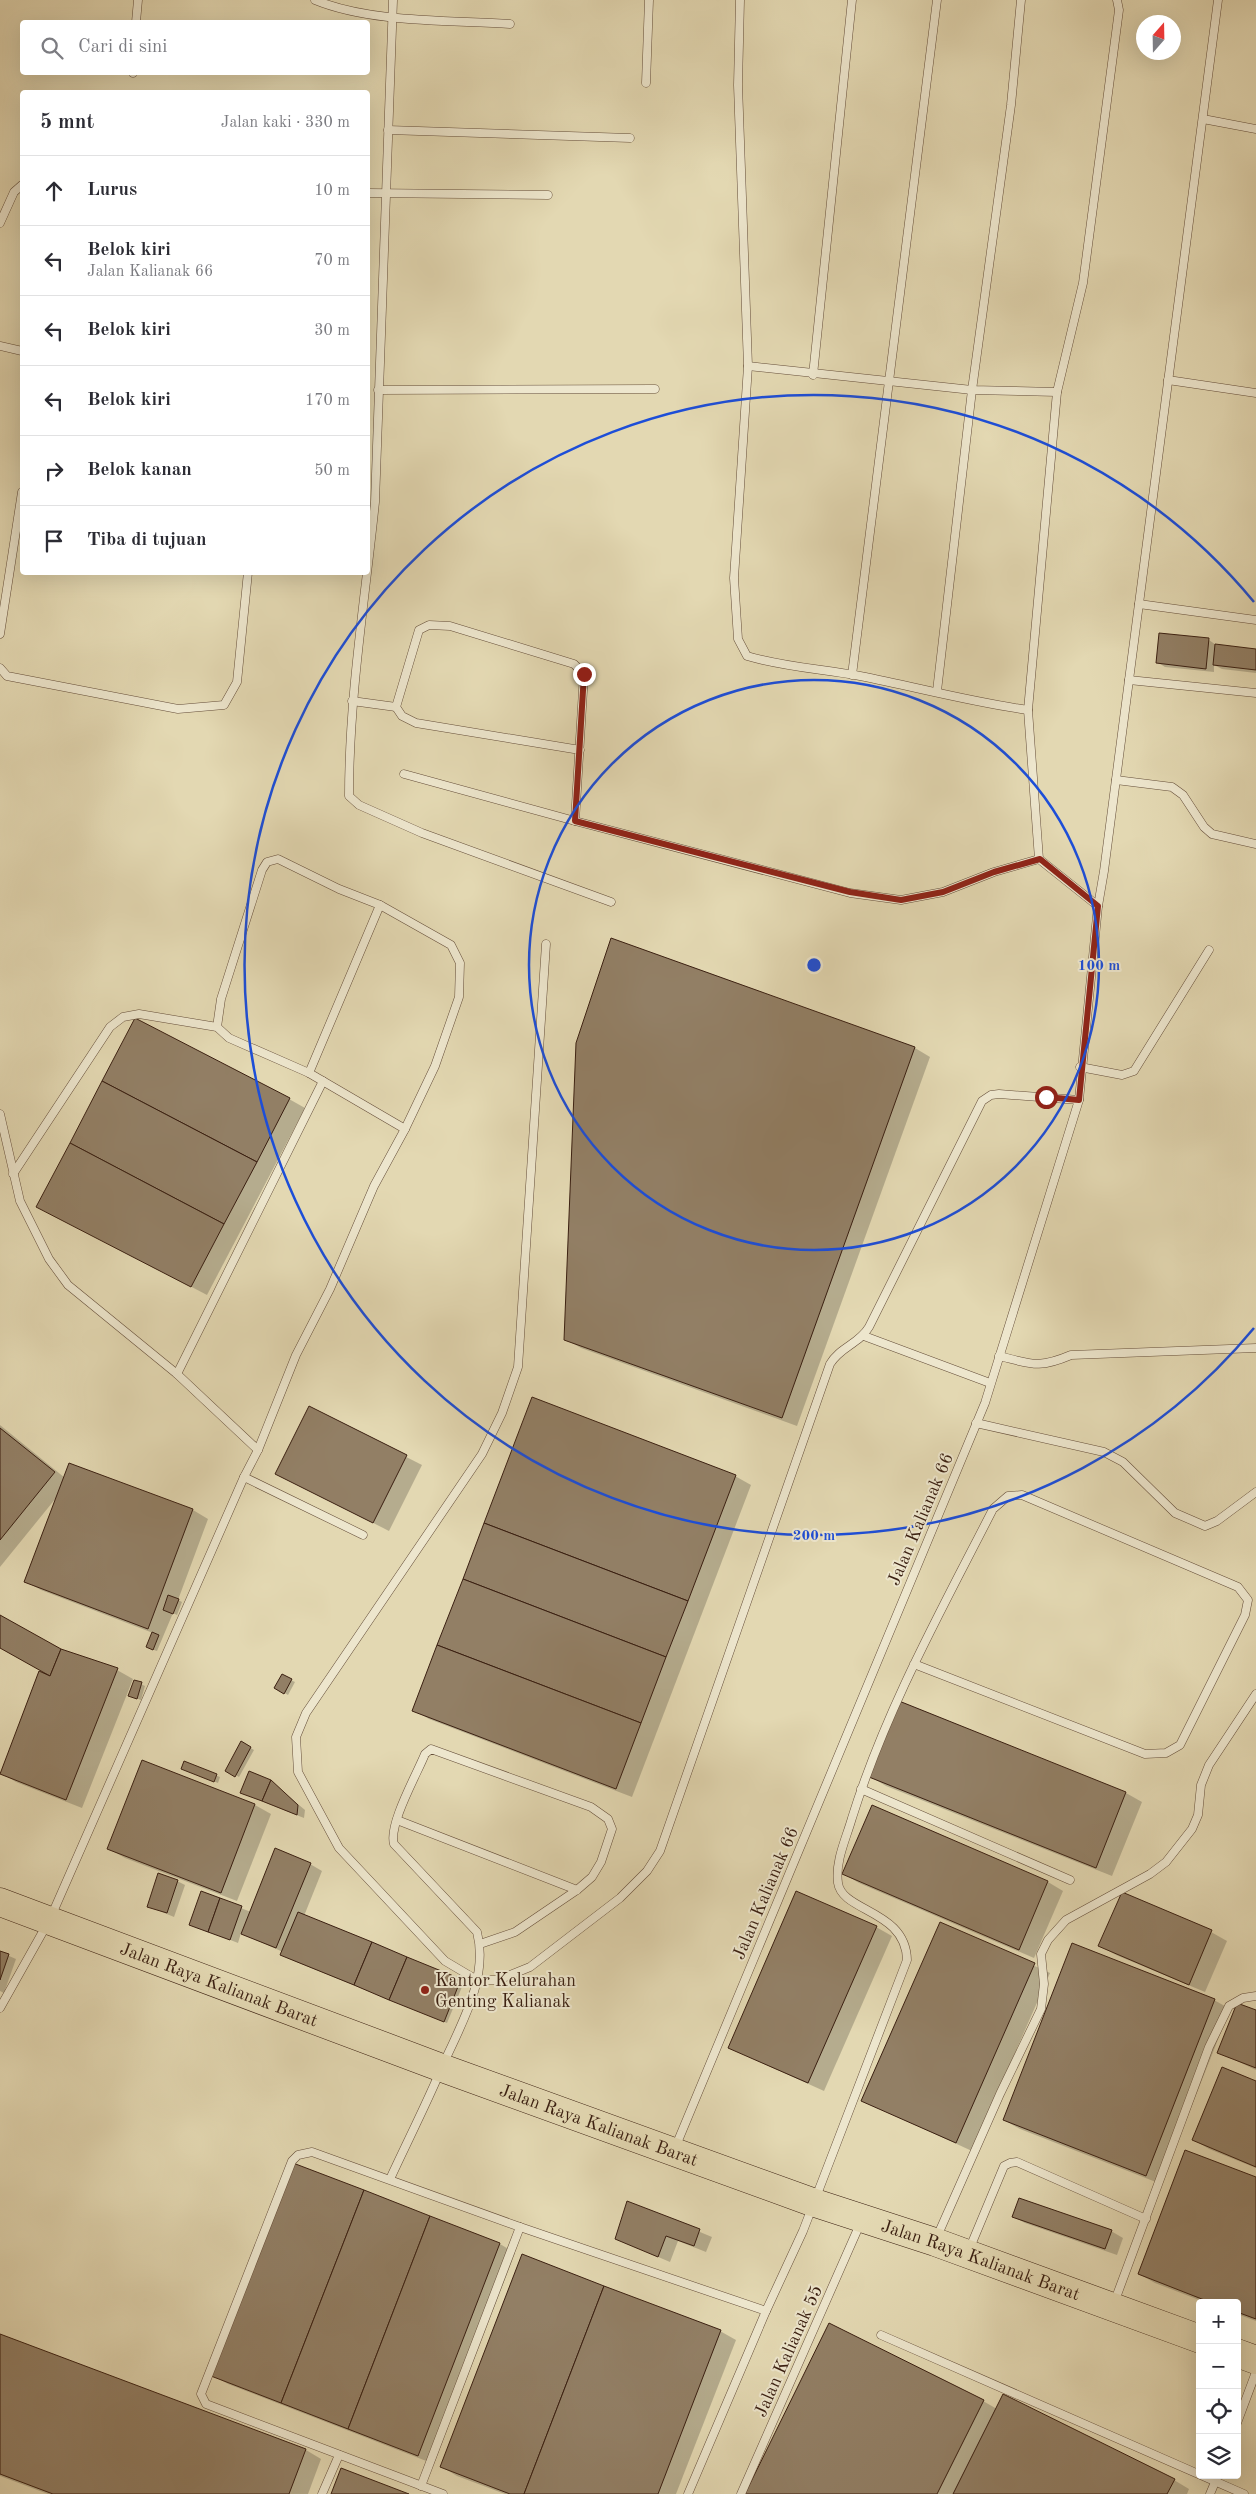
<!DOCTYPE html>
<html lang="id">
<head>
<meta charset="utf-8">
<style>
  :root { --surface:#fff; --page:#f2f2f3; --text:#2b2b33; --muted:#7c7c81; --line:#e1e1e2 }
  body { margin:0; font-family:"Old Standard TT",serif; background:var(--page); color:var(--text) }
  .controls { position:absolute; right:15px; bottom:15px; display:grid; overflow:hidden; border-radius:5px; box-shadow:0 5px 20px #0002 }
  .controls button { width:45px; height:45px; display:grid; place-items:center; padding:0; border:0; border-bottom:1px solid var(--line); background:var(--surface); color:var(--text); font:25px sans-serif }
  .compass { position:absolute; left:1136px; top:15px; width:45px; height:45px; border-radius:50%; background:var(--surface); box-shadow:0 5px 20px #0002; rotate:20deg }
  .stop { position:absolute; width:15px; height:15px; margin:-11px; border:4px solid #8f2418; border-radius:50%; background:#fff }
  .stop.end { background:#8f2418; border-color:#fff; box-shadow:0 1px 5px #0008 }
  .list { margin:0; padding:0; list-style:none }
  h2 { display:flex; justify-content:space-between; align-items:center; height:65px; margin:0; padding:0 20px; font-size:21px }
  h2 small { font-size:16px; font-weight:400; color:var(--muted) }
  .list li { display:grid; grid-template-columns:32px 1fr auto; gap:15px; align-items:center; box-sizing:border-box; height:70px; padding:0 20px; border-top:1px solid var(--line) }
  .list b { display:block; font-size:19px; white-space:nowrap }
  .list p { margin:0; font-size:16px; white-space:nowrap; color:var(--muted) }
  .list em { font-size:16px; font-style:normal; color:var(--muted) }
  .icon { flex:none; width:28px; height:28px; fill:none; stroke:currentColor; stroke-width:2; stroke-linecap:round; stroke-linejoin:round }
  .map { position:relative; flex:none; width:1256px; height:2494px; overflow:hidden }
  .search { position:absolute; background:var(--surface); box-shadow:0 5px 20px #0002; left:20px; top:20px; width:350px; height:55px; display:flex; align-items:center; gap:12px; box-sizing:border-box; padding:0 18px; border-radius:5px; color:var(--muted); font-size:19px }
  .panel { position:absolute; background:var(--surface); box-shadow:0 5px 20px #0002; left:20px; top:90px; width:350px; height:485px; border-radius:5px }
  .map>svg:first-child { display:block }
  .shadow { fill:#0003 }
  .building { fill:#927f65; stroke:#3a1f11 }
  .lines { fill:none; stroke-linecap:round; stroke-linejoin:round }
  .lane-casing { stroke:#644d39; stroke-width:9 }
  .highway-casing { stroke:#3a1f11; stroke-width:29 }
  .lane { stroke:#ede6cd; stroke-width:8 }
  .highway { stroke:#e3d8b2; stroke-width:28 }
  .route { stroke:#8f2418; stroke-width:6 }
  .ring { fill:none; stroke:#1d4ed8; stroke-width:2.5 }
  .poi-dot { fill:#8f2418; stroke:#ede6cd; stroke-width:2 }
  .labels { text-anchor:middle; stroke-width:4; stroke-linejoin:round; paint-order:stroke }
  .street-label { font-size:18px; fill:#3a1f11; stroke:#ede6cd }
  .poi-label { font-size:18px; fill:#3a1f11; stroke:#ede6cd; text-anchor:start }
  .centre { fill:#1d4ed8; stroke:#ede6cd; stroke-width:2.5 }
  .ring-label { font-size:15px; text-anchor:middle; font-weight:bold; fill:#1d4ed8; stroke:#ede6cd; stroke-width:4; stroke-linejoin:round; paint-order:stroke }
</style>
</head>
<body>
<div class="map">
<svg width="1256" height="2494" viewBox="0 0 1256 2494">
  <rect width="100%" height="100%" fill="#e3d8b2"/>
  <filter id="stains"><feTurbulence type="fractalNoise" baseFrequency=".004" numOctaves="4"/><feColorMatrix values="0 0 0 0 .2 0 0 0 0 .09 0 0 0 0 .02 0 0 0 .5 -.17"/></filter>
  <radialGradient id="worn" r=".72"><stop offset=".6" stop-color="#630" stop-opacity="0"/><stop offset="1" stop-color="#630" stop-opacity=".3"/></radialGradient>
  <g class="shadow">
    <path d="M1160,634L1209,640L1216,645L1256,650V673L1222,669L1214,665V672L1165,667L1157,662Z"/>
    <path d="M915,1048L930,1057L797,1426L581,1348L565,1339Z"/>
    <path d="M289,1099L305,1108L207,1295L54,1215Z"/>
    <path d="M310,1408L422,1465L389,1531L277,1474Z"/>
    <path d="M0,1425L65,1478L70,1464L193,1510L208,1519L178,1600L182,1602L177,1615L173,1613L157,1651L151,1649L153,1633L41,1590L25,1581L56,1498L0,1567Z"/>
    <path d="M735,1476L751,1485L632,1797L429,1719L414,1710Z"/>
    <path d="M0,1616L62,1651L117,1670L133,1679L82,1808L16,1782L1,1773L56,1678L0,1646Z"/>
    <path d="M282,1676L295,1682L288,1695L276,1688Z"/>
    <path d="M134,1681L145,1686L141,1700L133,1697Z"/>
    <path d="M900,1703L1126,1793L1142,1802L1112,1876L886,1786L871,1777Z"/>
    <path d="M242,1743L254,1750L239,1777L227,1770Z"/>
    <path d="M142,1761L255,1805L271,1814L237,1901L125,1858L109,1849Z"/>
    <path d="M185,1763L220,1777L218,1783L186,1770Z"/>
    <path d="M270,1781L305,1810L304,1818L241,1793Z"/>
    <path d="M873,1807L1048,1882L1063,1891L1034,1958L859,1883L844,1874Z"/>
    <path d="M310,1864L322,1871L304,1916L464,1982L447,2023L294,1961L282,1954L283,1952L241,1933L238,1943L190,1924L202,1893L251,1912Z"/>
    <path d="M177,1881L185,1885L174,1917L148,1906Z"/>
    <path d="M941,1923L1050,1973L972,2151L863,2101Z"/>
    <path d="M876,1927L892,1936L824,2091L729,2048Z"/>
    <path d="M1211,1932L1227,1941L1205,1992L1116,1955L1100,1946Z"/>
    <path d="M0,1952L16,1959L4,1993L0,1991Z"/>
    <path d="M1214,2000L1230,2009L1161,2184L1020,2129L1004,2120Z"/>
    <path d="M1256,2012V2070L1218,2052Z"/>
    <path d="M1256,2083V2168L1209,2149L1194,2140Z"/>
    <path d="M1256,2178V2321L1237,2314V2303H1207L1155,2283L1139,2274Z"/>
    <path d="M628,2202L712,2237L706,2252L678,2241L670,2262L616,2239Z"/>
    <path d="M1014,2217L1111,2231L1123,2238L1117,2255L1025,2223Z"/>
    <path d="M500,2244L515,2253L434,2464L228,2384L212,2375Z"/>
    <path d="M720,2331L736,2340L676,2494H505L457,2476L442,2467Z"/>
    <path d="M0,2335L306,2450L321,2459L308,2494H48L0,2476Z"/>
    <path d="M983,2401L997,2409L1174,2480L1189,2489L1187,2494H746Z"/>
  </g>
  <g class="building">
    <path d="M1159,633L1209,638L1206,669L1156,663Z"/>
    <path d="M1215,644L1256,649V670L1213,665Z"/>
    <path d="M611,938L915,1047L782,1418L564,1340L576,1043Z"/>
    <path d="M135,1018L290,1098L257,1162L102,1081Z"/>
    <path d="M102,1081L257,1162L224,1224L70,1143Z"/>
    <path d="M70,1143L224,1224L191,1287L36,1207Z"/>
    <path d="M532,1397L736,1475L688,1601L484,1523Z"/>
    <path d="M309,1406L407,1455L373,1523L275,1474Z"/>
    <path d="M0,1428L55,1472L0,1540Z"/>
    <path d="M69,1463L193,1509L148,1629L24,1582Z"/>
    <path d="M484,1523L688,1601L666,1657L463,1579Z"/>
    <path d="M463,1579L666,1657L641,1723L437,1645Z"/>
    <path d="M168,1595L179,1599L173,1614L163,1610Z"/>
    <path d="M0,1615L61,1649L50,1676L0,1648Z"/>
    <path d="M152,1632L159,1635L153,1650L146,1647Z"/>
    <path d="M437,1645L641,1723L616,1789L412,1711Z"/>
    <path d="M61,1649L118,1668L66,1800L0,1774L39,1671L50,1676Z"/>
    <path d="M282,1674L292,1679L284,1694L274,1688Z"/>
    <path d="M134,1680L142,1682L137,1699L128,1696Z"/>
    <path d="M899,1701L1126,1792L1096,1868L869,1777Z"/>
    <path d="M241,1741L251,1747L235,1777L225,1771Z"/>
    <path d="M142,1760L255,1804L221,1893L107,1849Z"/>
    <path d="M184,1761L217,1774L214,1782L181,1769Z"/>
    <path d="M249,1771L271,1780L262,1801L240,1793Z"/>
    <path d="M271,1780L298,1805L297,1815L262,1801Z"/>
    <path d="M872,1805L1048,1881L1019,1950L842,1874Z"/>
    <path d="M275,1848L311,1863L276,1948L241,1934Z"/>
    <path d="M158,1873L178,1880L167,1913L147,1907Z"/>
    <path d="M201,1891L220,1898L208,1932L189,1925Z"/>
    <path d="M796,1891L877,1926L808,2083L728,2048Z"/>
    <path d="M1122,1892L1212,1930L1189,1985L1098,1946Z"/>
    <path d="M220,1898L242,1906L230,1940L208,1932Z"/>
    <path d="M298,1912L372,1942L354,1985L280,1955Z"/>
    <path d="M940,1922L1035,1963L956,2143L861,2101Z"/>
    <path d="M372,1942L407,1957L389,2000L354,1985Z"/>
    <path d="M1072,1943L1215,1999L1146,2176L1003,2120Z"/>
    <path d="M0,1951L9,1954L0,1980Z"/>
    <path d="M407,1957L461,1979L444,2022L389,2000Z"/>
    <path d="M1237,2003L1256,2010V2068L1217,2053Z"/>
    <path d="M1222,2067L1256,2081V2167L1192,2140Z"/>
    <path d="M1185,2150L1256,2177V2319L1237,2312V2303H1212L1138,2274Z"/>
    <path d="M293,2163L364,2190L281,2403L211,2376Z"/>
    <path d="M364,2190L430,2216L348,2429L281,2403Z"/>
    <path d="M1019,2198L1112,2230L1105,2249L1012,2217Z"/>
    <path d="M627,2201L700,2229L694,2246L666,2236L658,2257L615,2239Z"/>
    <path d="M430,2216L500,2243L418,2456L348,2429Z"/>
    <path d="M522,2254L604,2286L524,2494H510L440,2467Z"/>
    <path d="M604,2286L721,2330L658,2494H524Z"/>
    <path d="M829,2323L984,2400L937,2494H745Z"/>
    <path d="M0,2334L306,2449L289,2494H53L0,2474Z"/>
    <path d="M1003,2394L1175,2479L1167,2494H953Z"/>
    <path d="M341,2468L409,2494H331Z"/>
  </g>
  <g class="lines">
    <defs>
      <g id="lane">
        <path d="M315,0C371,23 449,20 510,24"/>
        <path d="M393,0L375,502C365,600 349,697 349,796L359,805L422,833L611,902"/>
        <path d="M740,0L738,85L748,366L734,578L738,639L747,656C784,667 822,669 860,676C916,687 971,702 1028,710"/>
        <path d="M136,22L138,0"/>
        <path d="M133,73V72"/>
        <path d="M646,83L649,0"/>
        <path d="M1203,119L1256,129"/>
        <path d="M388,130L630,138"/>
        <path d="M368,193L548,195"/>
        <path d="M0,223L14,192L22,185"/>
        <path d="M0,346L22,351"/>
        <path d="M748,366L972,390L1057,392"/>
        <path d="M813,375L852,0"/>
        <path d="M1168,380L1256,393"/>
        <path d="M378,390L655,389"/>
        <path d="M1139,604L1256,620"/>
        <path d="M0,634L22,492"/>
        <path d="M0,668L7,676L178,709L224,705L237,682L248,572"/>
        <path d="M852,675L937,0"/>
        <path d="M1129,680L1256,693"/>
        <path d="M937,691L972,390L1011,105L1021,0"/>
        <path d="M352,701L396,707"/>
        <path d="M580,750L416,723L402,716L396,707L419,630L429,625L450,626L574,664L584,674L575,821L850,893L901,900L943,892L994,872L1039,859L1098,906"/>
        <path d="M404,774L575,821"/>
        <path d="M1116,780L1172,787L1183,795L1204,827L1212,834L1256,844"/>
        <path d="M1039,859L1028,710L1057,392L1083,283L1119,10L1117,0"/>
        <path d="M546,944L518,1367L502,1413L482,1454L306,1713L296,1737L298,1772L339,1848L445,1961L477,1980H498L530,1967L620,1898L647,1871L660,1851L830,1364C840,1347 859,1344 869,1327L982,1101L991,1095L999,1094L1079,1100"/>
        <path d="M217,1027L221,999L262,870L267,862L278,859L339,889L380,905L309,1073"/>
        <path d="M1080,1067L1122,1075L1134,1071L1209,950"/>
        <path d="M0,1114L20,1201L49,1259L68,1285L177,1374L258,1450"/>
        <path d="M13,1174L110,1027L123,1017L139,1014L217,1027L229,1038L309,1073L405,1129"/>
        <path d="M864,1336L990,1383"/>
        <path d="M999,1356C1032,1364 1038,1369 1071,1355L1256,1348"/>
        <path d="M177,1374L323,1081"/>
        <path d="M976,1423L1104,1452L1123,1462L1175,1513L1205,1526L1217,1521L1256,1492"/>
        <path d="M244,1477L363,1535"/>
        <path d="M861,1789L1070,1880"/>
        <path d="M397,1820L577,1890"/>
        <path d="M0,2008L50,1919L244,1477L258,1450L296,1355L330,1289L374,1186L405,1129L435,1066L459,997L460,963L451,945L380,905"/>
        <path d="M675,2148L985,1403L1079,1100L1098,906L1104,871L1218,0"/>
        <path d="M390,2179C407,2142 426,2105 442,2067C460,2026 489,1979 477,1932L394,1844C388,1825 417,1774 425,1754L431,1749L591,1807L608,1819L612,1829L601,1862L592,1877L577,1890L515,1932L480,1944"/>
        <path d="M936,2239L1000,2094L1041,2009L1044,1984L1041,1954L1048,1940L1066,1920L1150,1874L1166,1862L1192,1829L1198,1815L1201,1785L1209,1765L1256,1694"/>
        <path d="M969,2250L1004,2166L1010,2163L1017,2162L1146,2219"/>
        <path d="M1114,2303L1209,2047L1229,2006L1243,1998L1256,1996"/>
        <path d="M881,2335L1244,2494"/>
        <path d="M1237,2423L1256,2372"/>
        <path d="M421,2486L520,2227"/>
        <path d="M322,2494L339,2455"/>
        <path d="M443,2494L206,2404L201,2394L292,2161L298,2155L312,2152L520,2227L766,2311"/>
        <path d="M688,2494L766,2311L803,2231L907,1960C906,1910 842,1912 838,1883C835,1861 846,1839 852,1818C886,1709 942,1609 993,1509L1008,1496L1022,1495L1238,1587L1248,1600L1245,1615L1180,1745L1166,1753L1145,1754L914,1664"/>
        <path d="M741,2494L860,2224"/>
        <path d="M1210,2494L1218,2475"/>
      </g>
      <g id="highway">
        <path id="s1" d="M0,1902L442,2068L812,2202L935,2242L1200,2339"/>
        <path d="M1237,2353L1256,2360"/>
      </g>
    </defs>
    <use href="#lane" class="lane-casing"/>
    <use href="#highway" class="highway-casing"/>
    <use href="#lane" class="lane"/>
    <use href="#highway" class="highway"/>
  </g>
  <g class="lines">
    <path class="route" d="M584,674L575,821L850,892L901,900L943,892L994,872L1040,859L1098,906L1079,1100L1046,1097"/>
  </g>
  <g class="ring">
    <circle cx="814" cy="965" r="285"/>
    <path d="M1254 1328A570 570 0 1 1 1254 602"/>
  </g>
  <circle class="poi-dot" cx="425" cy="1990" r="5"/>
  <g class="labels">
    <g class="street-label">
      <text transform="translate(920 1519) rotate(-67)" y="6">Jalan Kalianak 66</text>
      <text transform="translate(765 1893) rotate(-67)" y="6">Jalan Kalianak 66</text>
      <text dy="6" stroke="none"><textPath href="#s1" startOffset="234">Jalan Raya Kalianak Barat</textPath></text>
      <text dy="6" stroke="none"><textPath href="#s1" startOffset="639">Jalan Raya Kalianak Barat</textPath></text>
      <text dy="6" stroke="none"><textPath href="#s1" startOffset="1044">Jalan Raya Kalianak Barat</textPath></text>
      <text transform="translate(788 2351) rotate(-66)" y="6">Jalan Kalianak 55</text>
    </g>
    <g class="poi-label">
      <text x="435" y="1986">Kantor Kelurahan<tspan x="435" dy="21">Genting Kalianak</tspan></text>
    </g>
  </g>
  <circle cx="814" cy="965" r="8" class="centre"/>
  <g class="ring-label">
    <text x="1099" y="970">100 m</text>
    <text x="814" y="1540">200 m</text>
  </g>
  <rect width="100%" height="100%" filter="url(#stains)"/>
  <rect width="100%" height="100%" fill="url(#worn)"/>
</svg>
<div class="controls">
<button>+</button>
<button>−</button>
<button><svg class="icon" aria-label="locate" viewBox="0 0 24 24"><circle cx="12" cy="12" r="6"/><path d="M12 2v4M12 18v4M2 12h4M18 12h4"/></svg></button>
<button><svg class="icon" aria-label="layers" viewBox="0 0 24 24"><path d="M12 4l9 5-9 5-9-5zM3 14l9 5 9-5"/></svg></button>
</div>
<svg class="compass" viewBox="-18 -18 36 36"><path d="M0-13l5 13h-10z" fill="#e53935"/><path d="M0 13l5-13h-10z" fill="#7c7c81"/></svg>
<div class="stop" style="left:1046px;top:1097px"></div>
<div class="stop end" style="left:584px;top:674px"></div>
<div class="search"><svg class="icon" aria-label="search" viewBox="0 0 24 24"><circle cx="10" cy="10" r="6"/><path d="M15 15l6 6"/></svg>Cari di sini</div>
<section class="panel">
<h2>5 mnt<small>Jalan kaki · 330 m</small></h2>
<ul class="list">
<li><svg class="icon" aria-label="ahead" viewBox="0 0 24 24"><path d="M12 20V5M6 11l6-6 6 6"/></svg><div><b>Lurus</b></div><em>10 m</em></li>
<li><svg class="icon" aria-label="left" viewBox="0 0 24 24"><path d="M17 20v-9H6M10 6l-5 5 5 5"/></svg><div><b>Belok kiri</b><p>Jalan Kalianak 66</p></div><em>70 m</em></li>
<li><svg class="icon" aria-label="left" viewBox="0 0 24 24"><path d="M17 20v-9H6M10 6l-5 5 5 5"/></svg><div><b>Belok kiri</b></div><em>30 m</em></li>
<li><svg class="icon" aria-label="left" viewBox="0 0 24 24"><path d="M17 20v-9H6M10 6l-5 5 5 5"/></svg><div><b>Belok kiri</b></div><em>170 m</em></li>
<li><svg class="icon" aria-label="right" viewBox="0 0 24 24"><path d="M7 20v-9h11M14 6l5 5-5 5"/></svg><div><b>Belok kanan</b></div><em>50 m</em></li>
<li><svg class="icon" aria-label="arrive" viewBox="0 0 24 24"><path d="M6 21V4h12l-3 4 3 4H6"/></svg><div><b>Tiba di tujuan</b></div></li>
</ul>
</section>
</div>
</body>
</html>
